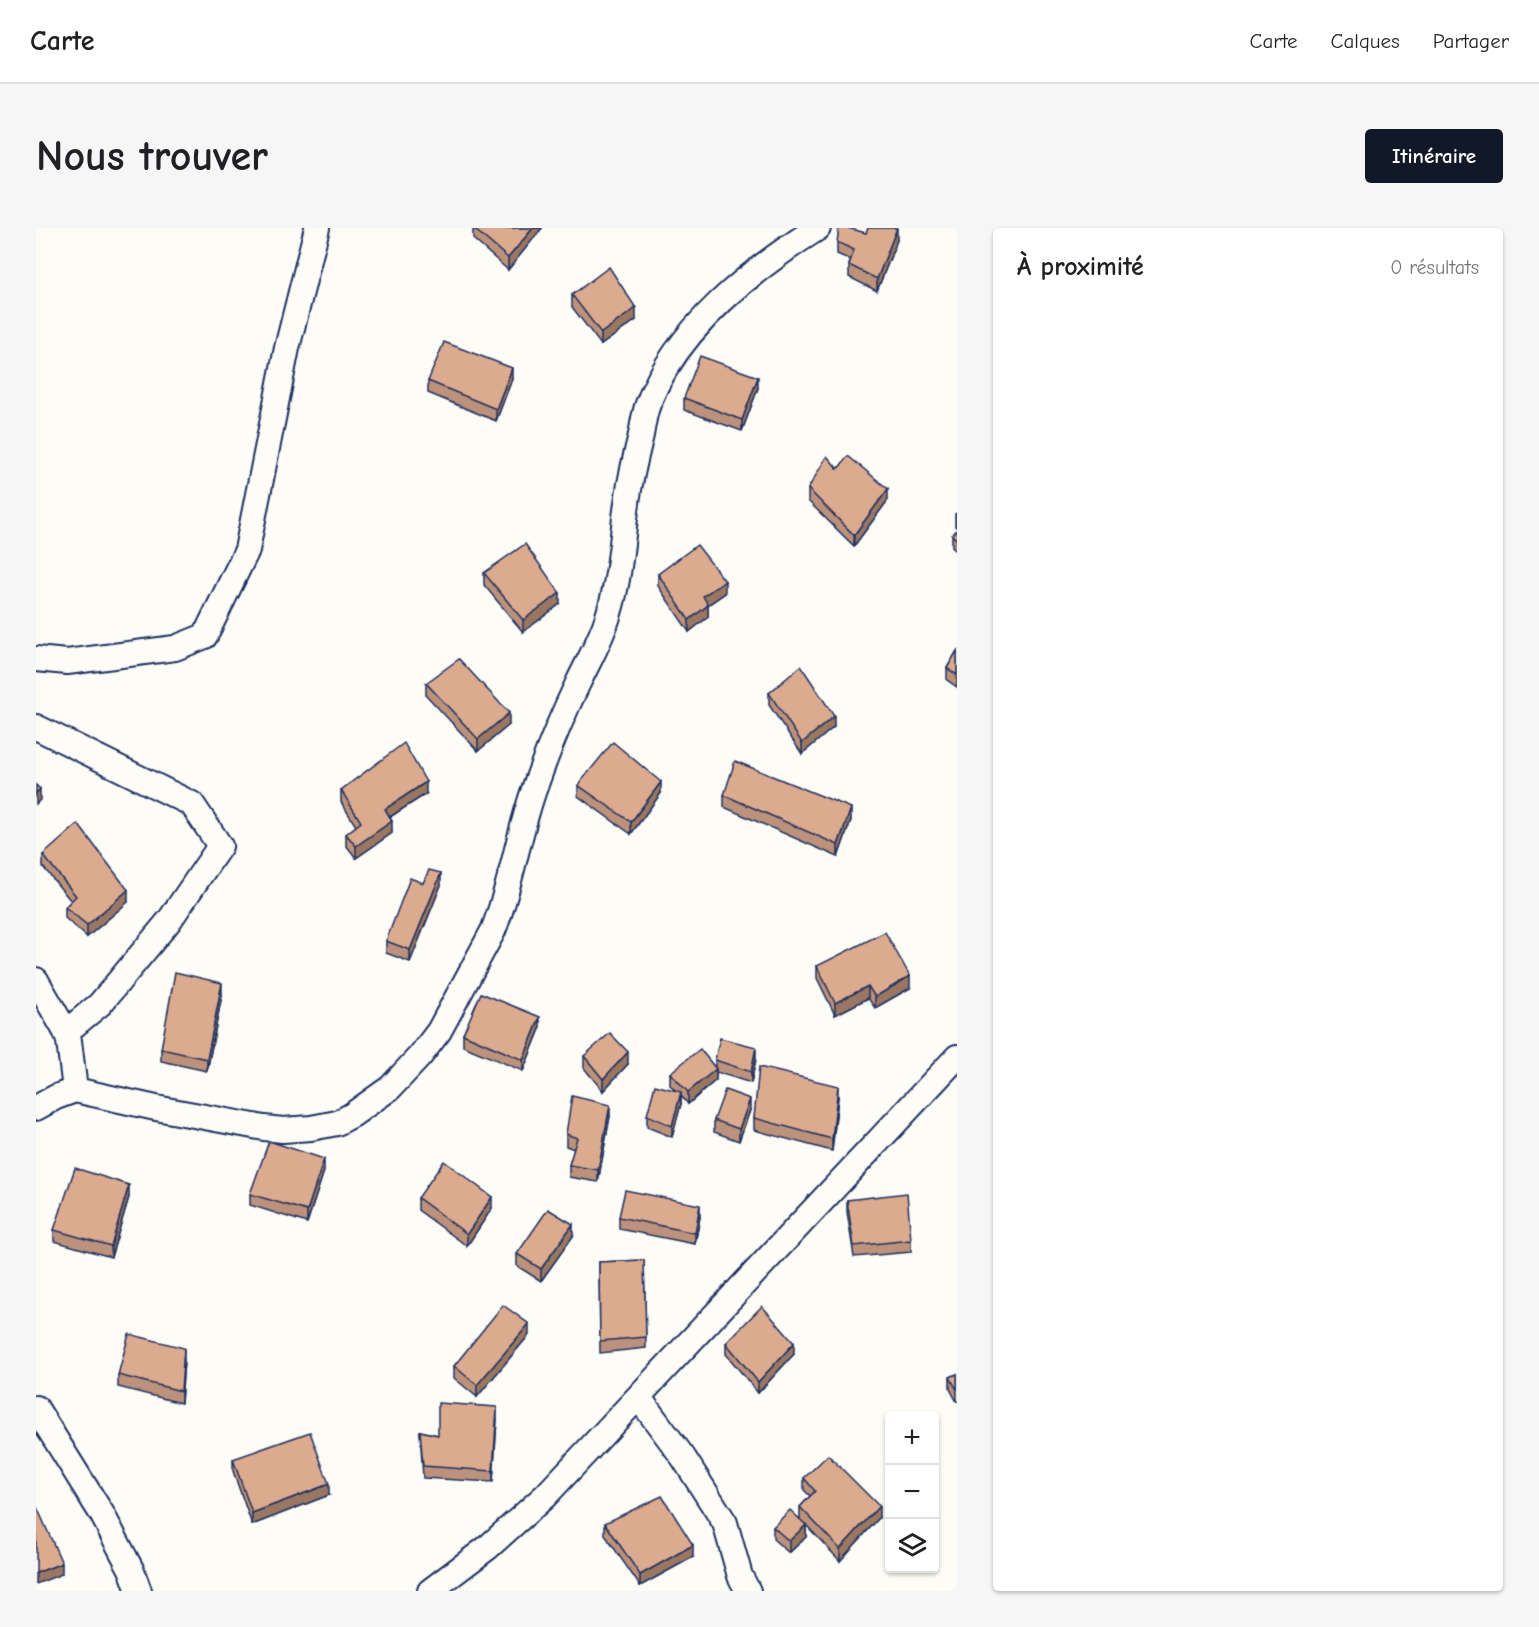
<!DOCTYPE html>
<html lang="fr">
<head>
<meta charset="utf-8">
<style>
  :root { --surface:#fff; --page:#f6f6f6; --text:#202124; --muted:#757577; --line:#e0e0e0; --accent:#111827 }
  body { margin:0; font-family:"Comic Neue",sans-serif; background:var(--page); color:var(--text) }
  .controls { position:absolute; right:18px; bottom:18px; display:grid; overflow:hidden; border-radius:6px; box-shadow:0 2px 4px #0004 }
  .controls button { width:54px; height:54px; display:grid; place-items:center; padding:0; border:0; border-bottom:2px solid var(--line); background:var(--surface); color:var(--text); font:30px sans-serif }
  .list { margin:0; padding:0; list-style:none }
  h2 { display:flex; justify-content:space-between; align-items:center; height:78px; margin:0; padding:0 24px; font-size:26px }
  h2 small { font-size:20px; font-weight:400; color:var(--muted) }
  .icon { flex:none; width:33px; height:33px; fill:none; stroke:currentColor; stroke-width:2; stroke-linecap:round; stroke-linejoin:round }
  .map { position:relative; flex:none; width:921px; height:1363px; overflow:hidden; border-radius:6px }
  header { display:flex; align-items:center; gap:36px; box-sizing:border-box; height:84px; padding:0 30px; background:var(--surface); border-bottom:2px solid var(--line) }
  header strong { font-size:28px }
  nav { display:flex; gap:33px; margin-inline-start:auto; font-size:21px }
  .intro { display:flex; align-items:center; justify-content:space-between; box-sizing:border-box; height:144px; padding:0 36px }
  h1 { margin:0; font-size:42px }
  .button { padding:15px 27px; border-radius:6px; background:var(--accent); color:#fff; font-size:21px; font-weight:700 }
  main { display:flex; gap:36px; padding:0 36px }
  aside { flex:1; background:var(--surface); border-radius:6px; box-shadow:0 2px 4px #0004 }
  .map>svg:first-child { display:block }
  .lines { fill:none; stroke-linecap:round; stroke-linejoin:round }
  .minor-casing { stroke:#1b2f5e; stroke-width:28 }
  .minor { stroke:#fdfcf7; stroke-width:24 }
  .wall { fill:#bd927b; stroke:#1b2f5e; stroke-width:1.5 }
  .shaded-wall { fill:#9a7764; stroke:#1b2f5e; stroke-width:1.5 }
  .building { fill:#dcaa8f; stroke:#1b2f5e; stroke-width:1.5 }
</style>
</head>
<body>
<header>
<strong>Carte</strong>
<nav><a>Carte</a><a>Calques</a><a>Partager</a></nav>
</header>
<div class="intro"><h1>Nous trouver</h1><a class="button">Itinéraire</a></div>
<main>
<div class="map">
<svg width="921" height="1363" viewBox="0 0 921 1363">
  <rect width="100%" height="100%" fill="#fdfcf7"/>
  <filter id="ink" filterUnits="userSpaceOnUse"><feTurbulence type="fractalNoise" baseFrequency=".0167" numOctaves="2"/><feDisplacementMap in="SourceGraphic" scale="12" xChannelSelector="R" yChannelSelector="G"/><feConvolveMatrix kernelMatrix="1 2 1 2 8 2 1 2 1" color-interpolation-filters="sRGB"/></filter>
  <g filter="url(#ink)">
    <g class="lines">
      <defs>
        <g id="minor">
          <path d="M0,431L31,434L139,420L169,408L211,322L251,120L281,0"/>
          <path d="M0,499L156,576L184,618L133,693L64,776L30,804"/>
          <path d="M0,752L30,804L33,813L39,862"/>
          <path d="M0,880L20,869L39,862L120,880L228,900L247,902L275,900L301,895L316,887L354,860L384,828L403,803L457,703C476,656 482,604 500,556C512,522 526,488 542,455C553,432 566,410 573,385C586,343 586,299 594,256C597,240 601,223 605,207C607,197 608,186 612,176C641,100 715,42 782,0"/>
          <path d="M603,1170L647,1229L689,1295L704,1348L712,1363"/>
          <path d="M0,1180L66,1286L95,1341L103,1363"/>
          <path d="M394,1363L451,1320L509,1268L921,829"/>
        </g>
      </defs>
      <use href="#minor" class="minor-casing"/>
      <use href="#minor" class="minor"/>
    </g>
    <g class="wall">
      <path d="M437,0H506L472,42L437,11Z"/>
      <path d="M830,5L861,12L841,63L813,49V37L815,32L801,26V14Z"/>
      <path d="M536,67L600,92L565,117L536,79Z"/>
      <path d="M476,151L460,193L392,165V153Z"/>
      <path d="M722,160L706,203L648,182V170Z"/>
      <path d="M802,241L852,272L818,318L772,273V261Z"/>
      <path d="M921,285V300L919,298V286Z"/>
      <path d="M921,302V324L916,319V307Z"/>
      <path d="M448,345L524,376L487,404L448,357Z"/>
      <path d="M622,346L689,365L672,377V389L653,404L622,358Z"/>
      <path d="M921,423V459L911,452V440Z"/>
      <path d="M390,455L473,497L442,523L390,467Z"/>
      <path d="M733,465L798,499L766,526L733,477Z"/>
      <path d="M542,557L625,565L595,606L542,568Z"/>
      <path d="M305,562L390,566L354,589L356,605L320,630L310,617V606L320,598L305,574Z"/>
      <path d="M688,567L815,592L802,629L688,579Z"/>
      <path d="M7,627L92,674L51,709L29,690V679L35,673L7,639Z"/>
      <path d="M387,655L405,657L374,734L350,725V713Z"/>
      <path d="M781,738L874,760L839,780L832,770L799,787L781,750Z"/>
      <path d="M186,767L171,843L125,833V821Z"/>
      <path d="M504,801L487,843L427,818V806Z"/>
      <path d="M548,828L592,836L567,863L548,840Z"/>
      <path d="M720,831L715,855L680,844V852L652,876L645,868V876L636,909L611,899V887L640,863L634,857V845L679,839V832Z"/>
      <path d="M802,869L796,923L718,902V890Z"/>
      <path d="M714,882L703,913L678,904V892Z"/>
      <path d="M574,888L562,954L533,949V937L538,921L530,918V906Z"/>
      <path d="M288,943L271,995L214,977V966Z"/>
      <path d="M93,969L75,1029L18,1013V1002Z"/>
      <path d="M382,970L456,980L431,1018L382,982Z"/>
      <path d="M811,972L875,1012V1024L818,1029L811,984Z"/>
      <path d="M583,989H664L659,1016L583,1001Z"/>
      <path d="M537,1008L505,1053L481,1038V1026Z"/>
      <path d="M608,1032L610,1120L564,1125L563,1034Z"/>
      <path d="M493,1107L441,1169L418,1150V1138Z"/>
      <path d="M690,1115L758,1126L722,1165L690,1126Z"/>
      <path d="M148,1132L145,1175L82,1159V1147Z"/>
      <path d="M921,1146V1174L914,1161V1149Z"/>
      <path d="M461,1191L457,1254L387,1250L384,1203L402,1207Z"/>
      <path d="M197,1231L293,1267L216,1297L197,1243Z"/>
      <path d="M768,1250L843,1290L804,1333L770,1297V1309L753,1325L737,1311V1299L764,1291V1279L774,1268L768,1262Z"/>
      <path d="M569,1295L657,1329L604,1358L569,1307Z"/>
    </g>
    <g class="shaded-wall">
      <path d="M497,0H506L472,42V30Z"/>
      <path d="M861,0V12L841,63V51Z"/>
      <path d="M600,80V92L565,117V105Z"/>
      <path d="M476,140V151L460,193V181Z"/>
      <path d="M722,149V160L706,203V192Z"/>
      <path d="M852,261V272L818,318V307Z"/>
      <path d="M689,353V365L667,380V368Z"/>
      <path d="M524,365V376L487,404V392Z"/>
      <path d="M672,377V389L653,404V392Z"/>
      <path d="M473,485V497L442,523V511Z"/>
      <path d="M798,488V499L766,526V515Z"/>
      <path d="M390,554V566L349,592V581Z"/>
      <path d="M625,554V565L595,606V594Z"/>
      <path d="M4,561V572L0,576V565Z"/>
      <path d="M815,580V592L802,629V617Z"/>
      <path d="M356,593V605L320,630V618Z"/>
      <path d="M405,645V657L374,734V722Z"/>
      <path d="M92,662V674L51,709V697Z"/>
      <path d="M874,748V760L839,780V769Z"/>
      <path d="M186,755V767L171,843V831Z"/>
      <path d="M832,758V770L799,787V775Z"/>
      <path d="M504,789V801L487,843V832Z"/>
      <path d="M720,819V831L715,855V844Z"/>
      <path d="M592,824V836L567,863V851Z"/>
      <path d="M680,841V852L652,876V864Z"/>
      <path d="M802,858V869L796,923V911Z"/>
      <path d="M645,864V876L636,909V898Z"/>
      <path d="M714,871V882L703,913V901Z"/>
      <path d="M574,877V888L562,954V942Z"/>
      <path d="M288,931V943L271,995V983Z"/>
      <path d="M93,957V969L75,1029V1018Z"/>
      <path d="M456,969V980L431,1018V1006Z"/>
      <path d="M664,977V989L659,1016V1005Z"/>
      <path d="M537,996V1008L505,1053V1041Z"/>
      <path d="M493,1096V1107L441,1169V1157Z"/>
      <path d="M758,1115V1126L722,1165V1154Z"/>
      <path d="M148,1120V1132L145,1175V1163Z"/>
      <path d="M461,1179V1191L457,1254V1243Z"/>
      <path d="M293,1256V1267L216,1297V1285Z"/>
      <path d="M843,1278V1290L804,1333V1321Z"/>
      <path d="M770,1297V1309L753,1325V1313Z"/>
      <path d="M657,1317V1329L604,1358V1347Z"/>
      <path d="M26,1335V1346L0,1356V1345Z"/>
    </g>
    <g class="building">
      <path d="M437,0H497L472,30Z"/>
      <path d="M803,0H812L830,5L832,0H861L841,51L813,37L818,22L801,14Z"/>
      <path d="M573,39L600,80L565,105L536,67Z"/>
      <path d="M408,114L476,140L460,181L392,153Z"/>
      <path d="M664,128L722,149L706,192L648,170Z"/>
      <path d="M791,228L802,241L812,228L852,261L818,307L772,261Z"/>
      <path d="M921,302V312L916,307Z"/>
      <path d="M489,316L524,365L487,392L448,345Z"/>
      <path d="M661,317L689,353L667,368L672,377L653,392L622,346Z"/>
      <path d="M921,423V447L911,440Z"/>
      <path d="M423,431L473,485L442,511L390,455Z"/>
      <path d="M765,438L798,488L766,515L733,465Z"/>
      <path d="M577,514L625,554L595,594L542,557Z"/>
      <path d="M368,515L390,554L349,581L356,593L320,618L310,606L325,594L305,562Z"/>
      <path d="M699,533L815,580L802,617L688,567Z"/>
      <path d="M0,557L4,561L0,565Z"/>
      <path d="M42,596L92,662L51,697L29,679L40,668L7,627Z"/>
      <path d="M393,642L405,645L374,722L350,713L374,650L387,655Z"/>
      <path d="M849,704L874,748L839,769L832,758L799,775L781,738Z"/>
      <path d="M139,744L186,755L171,831L125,821Z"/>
      <path d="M445,765L504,789L487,832L427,806Z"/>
      <path d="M574,805L592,824L567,851L548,828Z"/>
      <path d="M684,810L720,819L715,844L679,832Z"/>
      <path d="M664,821L680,841L652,864L634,845Z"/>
      <path d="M723,839L802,858L796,911L718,890Z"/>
      <path d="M619,857L645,864L636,898L611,887Z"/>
      <path d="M689,862L714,871L703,901L678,892Z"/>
      <path d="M536,868L574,877L562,942L533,937L541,910L530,906Z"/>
      <path d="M233,913L288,931L271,983L214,966Z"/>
      <path d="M408,933L456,969L431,1006L382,970Z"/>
      <path d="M39,940L93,957L75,1018L18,1002Z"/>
      <path d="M589,962L664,977L659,1005L583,989Z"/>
      <path d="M871,965L875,1012L818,1018L811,972Z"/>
      <path d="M512,981L537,996L505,1041L481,1026Z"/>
      <path d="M608,1032L610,1109L564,1113L563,1034Z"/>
      <path d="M467,1077L493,1096L441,1157L418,1138Z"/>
      <path d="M726,1078L758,1115L722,1154L690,1115Z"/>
      <path d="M93,1106L148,1120L145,1163L82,1147Z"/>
      <path d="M921,1146V1162L914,1149Z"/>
      <path d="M402,1175L461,1179L457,1243L387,1238L384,1203L402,1207Z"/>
      <path d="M274,1204L293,1256L216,1285L197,1231Z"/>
      <path d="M792,1227L843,1278L804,1321L764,1279L779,1263L768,1250Z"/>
      <path d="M626,1268L657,1317L604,1347L569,1295Z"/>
      <path d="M0,1277L26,1335L0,1345Z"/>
      <path d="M754,1282L770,1297L753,1313L737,1299Z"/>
    </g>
  </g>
</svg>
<div class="controls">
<button>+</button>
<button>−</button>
<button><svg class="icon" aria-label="layers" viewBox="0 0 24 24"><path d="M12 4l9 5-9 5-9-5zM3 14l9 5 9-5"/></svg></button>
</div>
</div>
<aside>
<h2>À proximité<small>0 résultats</small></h2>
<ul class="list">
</ul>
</aside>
</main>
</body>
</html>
